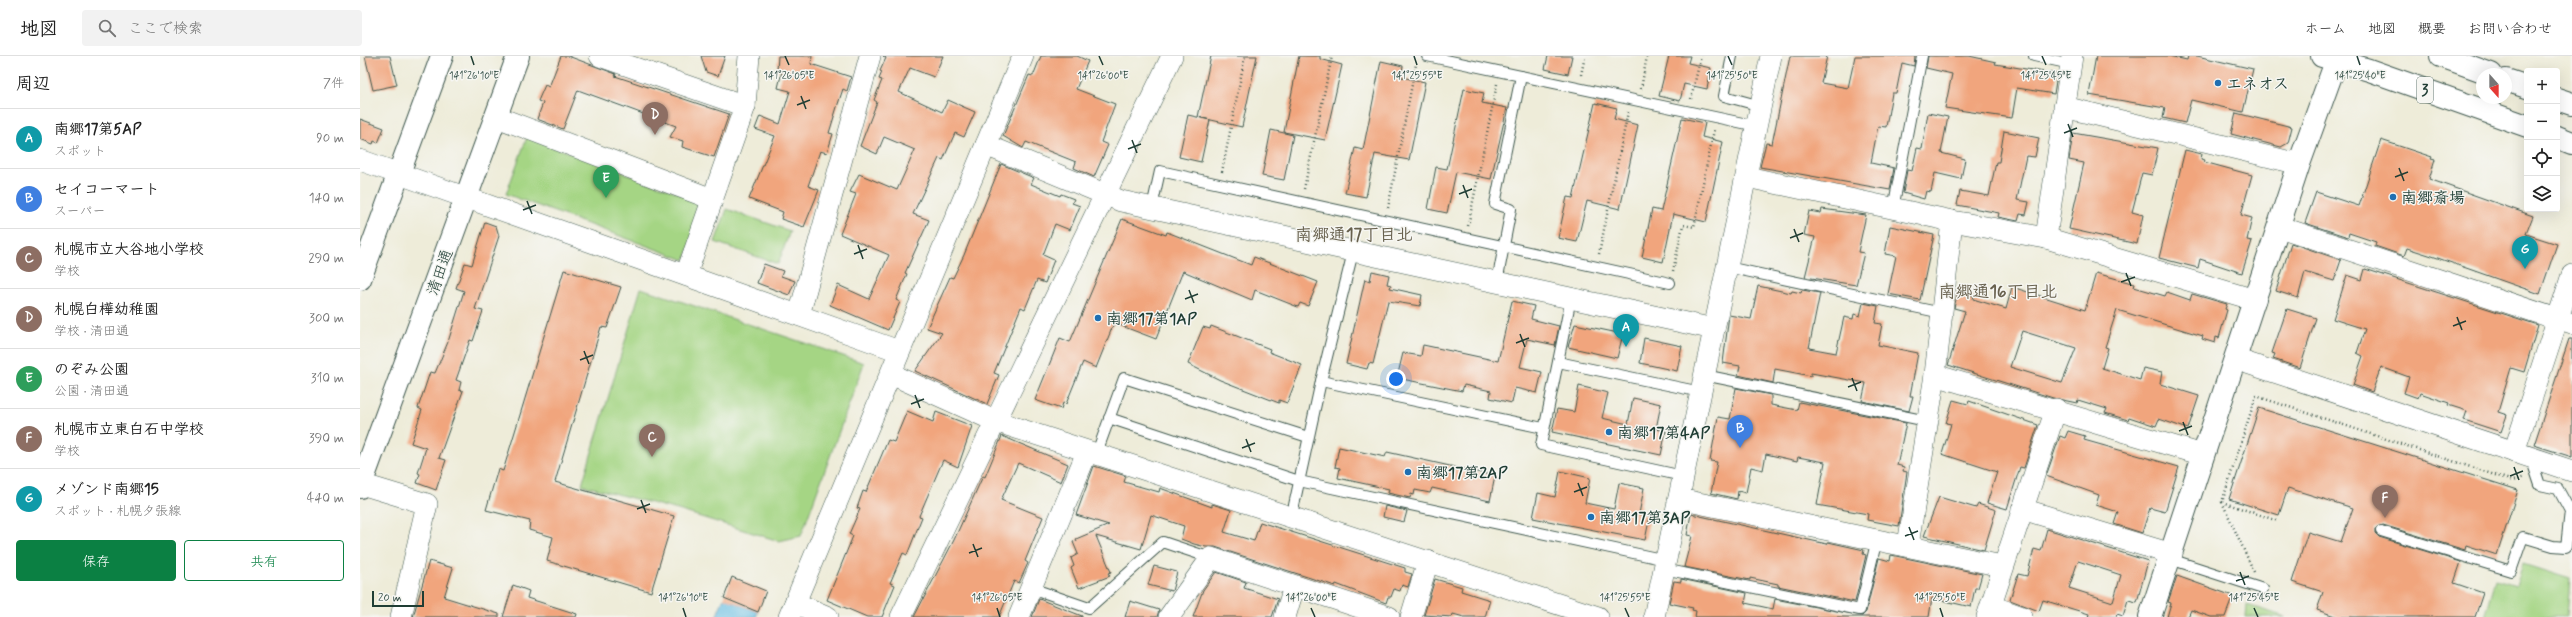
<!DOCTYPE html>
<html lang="ja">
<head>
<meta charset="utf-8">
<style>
  :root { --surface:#fff; --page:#f2f2f2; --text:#222; --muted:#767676; --line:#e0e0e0; --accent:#0b8043 }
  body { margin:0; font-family:Mynerve,"Klee One",sans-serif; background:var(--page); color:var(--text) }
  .controls { position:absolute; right:12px; top:12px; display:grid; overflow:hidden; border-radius:4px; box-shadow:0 4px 16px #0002 }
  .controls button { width:36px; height:36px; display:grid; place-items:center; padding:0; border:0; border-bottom:1px solid var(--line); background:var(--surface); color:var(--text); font:20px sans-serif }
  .compass { position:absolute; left:2116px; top:12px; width:36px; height:36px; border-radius:50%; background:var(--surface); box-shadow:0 4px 16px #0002; rotate:159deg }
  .scale { position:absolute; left:12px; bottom:10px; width:52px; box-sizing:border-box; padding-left:4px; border:2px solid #1f3d34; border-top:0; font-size:11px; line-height:14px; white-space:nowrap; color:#1f3d34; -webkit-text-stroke:3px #f6f6f2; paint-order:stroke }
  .you { position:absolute; left:1036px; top:323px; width:14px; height:14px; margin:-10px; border:3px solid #fff; border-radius:50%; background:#1a73e8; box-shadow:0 0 0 6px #1a73e833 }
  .badge { display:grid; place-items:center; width:26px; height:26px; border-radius:50%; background:var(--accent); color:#fff; font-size:13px; font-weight:700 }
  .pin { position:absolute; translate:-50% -33px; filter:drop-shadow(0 1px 2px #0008) }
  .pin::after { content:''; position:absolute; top:21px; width:14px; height:12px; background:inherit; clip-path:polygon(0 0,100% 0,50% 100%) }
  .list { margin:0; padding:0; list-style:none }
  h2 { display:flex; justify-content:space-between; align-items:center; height:52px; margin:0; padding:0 16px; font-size:17px }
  h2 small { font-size:13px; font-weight:400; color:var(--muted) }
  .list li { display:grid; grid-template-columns:26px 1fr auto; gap:12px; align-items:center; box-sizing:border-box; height:60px; padding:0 16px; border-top:1px solid var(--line) }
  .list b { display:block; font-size:15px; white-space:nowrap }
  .list p { margin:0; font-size:13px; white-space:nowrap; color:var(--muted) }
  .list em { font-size:13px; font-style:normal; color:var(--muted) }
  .actions { display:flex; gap:8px; padding:12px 16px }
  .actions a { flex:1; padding:9px 0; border:1px solid var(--accent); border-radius:4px; text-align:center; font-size:14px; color:var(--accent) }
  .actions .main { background:var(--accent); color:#fff }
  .icon { flex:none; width:22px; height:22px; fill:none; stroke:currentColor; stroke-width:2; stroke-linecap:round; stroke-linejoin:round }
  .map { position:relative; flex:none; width:2212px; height:561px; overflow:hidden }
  header { display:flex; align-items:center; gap:24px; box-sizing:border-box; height:56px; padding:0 20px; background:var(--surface); border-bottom:1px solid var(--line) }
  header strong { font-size:19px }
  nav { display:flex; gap:22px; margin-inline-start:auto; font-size:14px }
  .search { width:280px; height:36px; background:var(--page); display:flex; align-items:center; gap:10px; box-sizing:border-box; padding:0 14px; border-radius:4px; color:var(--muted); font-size:15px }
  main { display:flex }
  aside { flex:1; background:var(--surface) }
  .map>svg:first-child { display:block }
  .green { fill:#a5d584; stroke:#62895c }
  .water { fill:#66bee3; stroke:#427e8c }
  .building { fill:#f1a57d; fill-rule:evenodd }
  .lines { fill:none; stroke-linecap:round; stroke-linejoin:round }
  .service-casing { stroke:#3e574d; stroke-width:12 }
  .minor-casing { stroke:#3e574d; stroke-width:22 }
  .tertiary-casing { stroke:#3e574d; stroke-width:24 }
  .primary-casing { stroke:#3e574d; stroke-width:24 }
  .path { stroke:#3e574d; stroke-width:2.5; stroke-dasharray:1 3; stroke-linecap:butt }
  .service { stroke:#fff; stroke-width:10 }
  .minor { stroke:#fff; stroke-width:21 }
  .tertiary { stroke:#fff; stroke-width:22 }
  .primary { stroke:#fff; stroke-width:22 }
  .ticks { fill:none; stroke:#1f3d34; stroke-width:1.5 }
  .poi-dot { fill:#1f6fb2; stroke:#f6f6f2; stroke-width:1.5 }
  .labels { text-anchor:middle; stroke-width:3; stroke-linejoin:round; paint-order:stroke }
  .shield { fill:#f6f6f2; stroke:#60746d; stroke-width:1 }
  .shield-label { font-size:15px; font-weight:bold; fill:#1f3d34 }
  .poi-label { font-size:16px; font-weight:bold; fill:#1f3d34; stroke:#f6f6f2; text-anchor:start }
  .street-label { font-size:16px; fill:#1f3d34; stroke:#f6f6f2 }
  .neighbourhood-label { font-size:17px; font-weight:bold; fill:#68614e; stroke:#f6f6f2 }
  .ticks-label { font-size:10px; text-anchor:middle; fill:#1f3d34; stroke:#f6f6f2; stroke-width:3; stroke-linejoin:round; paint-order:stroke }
</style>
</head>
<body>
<header>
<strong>地図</strong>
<div class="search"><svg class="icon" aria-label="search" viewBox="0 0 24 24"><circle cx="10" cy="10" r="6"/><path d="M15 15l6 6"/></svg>ここで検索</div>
<nav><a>ホーム</a><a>地図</a><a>概要</a><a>お問い合わせ</a></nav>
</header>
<main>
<aside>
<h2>周辺<small>7件</small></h2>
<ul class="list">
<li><span class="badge" style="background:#0f9aa8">A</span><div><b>南郷17第5AP</b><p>スポット</p></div><em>90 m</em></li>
<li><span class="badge" style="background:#3f7fe0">B</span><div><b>セイコーマート</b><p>スーパー</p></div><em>140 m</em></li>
<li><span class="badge" style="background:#8d6e63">C</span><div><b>札幌市立大谷地小学校</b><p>学校</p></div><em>290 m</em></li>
<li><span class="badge" style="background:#8d6e63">D</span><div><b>札幌白樺幼稚園</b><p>学校 · 清田通</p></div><em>300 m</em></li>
<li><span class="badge" style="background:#2e9e5b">E</span><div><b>のぞみ公園</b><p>公園 · 清田通</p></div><em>310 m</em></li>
<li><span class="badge" style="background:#8d6e63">F</span><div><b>札幌市立東白石中学校</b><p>学校</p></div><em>390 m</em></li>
<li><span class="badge" style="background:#0f9aa8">G</span><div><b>メゾンド南郷15</b><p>スポット · 札幌夕張線</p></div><em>440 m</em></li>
</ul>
<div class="actions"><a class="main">保存</a><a>共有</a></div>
</aside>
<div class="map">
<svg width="2212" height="561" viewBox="0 0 2212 561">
  <rect width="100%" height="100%" fill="#f6f6f2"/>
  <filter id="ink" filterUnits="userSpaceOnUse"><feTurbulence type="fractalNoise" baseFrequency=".025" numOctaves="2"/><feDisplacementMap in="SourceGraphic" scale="8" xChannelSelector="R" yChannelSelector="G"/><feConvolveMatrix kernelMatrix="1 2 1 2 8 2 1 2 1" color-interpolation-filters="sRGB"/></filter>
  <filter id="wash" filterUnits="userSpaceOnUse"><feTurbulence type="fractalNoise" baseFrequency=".012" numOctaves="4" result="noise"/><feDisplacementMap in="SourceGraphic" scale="16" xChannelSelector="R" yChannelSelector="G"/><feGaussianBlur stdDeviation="0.9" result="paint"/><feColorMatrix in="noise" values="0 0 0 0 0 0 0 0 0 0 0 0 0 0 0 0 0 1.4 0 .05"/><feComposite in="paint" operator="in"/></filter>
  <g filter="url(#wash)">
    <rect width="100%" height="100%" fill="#eeecd9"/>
    <g class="green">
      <path d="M167,81L346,147L325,204L146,138Z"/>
      <path d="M367,153L430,175L418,208L355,186Z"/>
      <path d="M281,232L504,307L441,480L419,485L318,454L222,429Z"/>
      <path d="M2163,508L2210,523L2207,561H2125L2136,523L2156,529Z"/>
      <path d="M1887,549L1926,561H1886Z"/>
    </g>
    <path class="water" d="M364,542L398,556L396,561H356Z"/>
    <g id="blocks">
      <g class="building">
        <path d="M5,0H30L37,29L13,34Z"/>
        <path d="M201,0H208L256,18L255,20L369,58L354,101L322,91L323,85L310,81L316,70L218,34L203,73L177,63L183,47L178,45L185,29L189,31Z"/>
        <path d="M341,0H365L358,20L346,16Z"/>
        <path d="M418,0H452L451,8L491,21L487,35L483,33L477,51L469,77L473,78L467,97L460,95L448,130L459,134L444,171L421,163L423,156L389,143L415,80L395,73L400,60L420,68L430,35L418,32L422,15H417Z"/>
        <path d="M523,0H583L574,21L550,12L539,36L582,56L588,44L615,56L604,81L595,77L583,104L579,102L553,158L569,164L545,217L547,218L536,244L540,246L528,274L470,249L478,229L509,243L529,199L480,178L496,138L490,136L499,118L537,134L555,94L524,81L517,98L500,90L517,46L514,44L522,24L519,23L522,16L520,15L526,2Z"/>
        <path d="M681,0H717L728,5L716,33L755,48L741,86L748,89L734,121L714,112L716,106L666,86L663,92L643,80L669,19L673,20Z"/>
        <path d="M851,0H897L882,71L838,61Z"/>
        <path d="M939,0H960V3L982,9L965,84L924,76Z"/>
        <path d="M1188,0H1212L1208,18L1185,13Z"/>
        <path d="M1309,0H1330L1328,7L1351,12L1347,33L1324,28L1320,45L1299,40Z"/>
        <path d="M1430,0H1467L1461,27L1488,32L1495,0H1555L1554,10L1542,7L1536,37H1532L1526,71L1518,70L1511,107L1534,112L1530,134L1400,111L1406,87L1412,88Z"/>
        <path d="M1568,0H1609L1636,6L1635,8L1697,18L1694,38L1657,32L1652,62L1585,52L1592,18L1566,12Z"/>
        <path d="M1736,0H1808L1827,4L1828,0H1837L1893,13L1883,56L1831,44L1825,67L1803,62L1805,52L1729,39Z"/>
        <path d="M1021,5L1043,10L1041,21L1065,26L1049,104L1015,98L1006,141L985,137L995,92L1003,94Z"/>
        <path d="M1104,33L1124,37L1122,47L1147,52L1131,123L1096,116L1087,157L1068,153L1076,111L1087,113Z"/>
        <path d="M1235,47L1257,52L1254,63L1278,69L1260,153L1227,145L1217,186L1198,182L1207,141L1213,142Z"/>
        <path d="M1568,57L1588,61L1581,97L1605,103L1601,123L1575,117L1571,136L1566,135L1564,143L1543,137L1547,114L1552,115L1557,92L1562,93Z"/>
        <path d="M1876,57L1932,71L1928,87L1921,91L1871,78Z"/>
        <path d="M828,59L850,64L841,106L819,101Z"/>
        <path d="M1322,62L1345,67L1342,81L1363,86L1346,166L1313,158L1303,206L1282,201L1292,153L1301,155Z"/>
        <path d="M0,63L24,72L18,87L14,85L13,88L0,83Z"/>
        <path d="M911,74L933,79L924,124L902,120Z"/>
        <path d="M1644,75L1679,82L1675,101L1666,100L1657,144L1669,146L1666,159L1660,158L1658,165L1638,161L1639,157L1597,149L1600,135L1629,140L1636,106H1639Z"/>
        <path d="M1713,77L1798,92L1792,119L1782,117L1772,156L1783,159L1777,188L1709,173L1724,107L1709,104Z"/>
        <path d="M2021,84L2072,101L2071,103L2075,104L2069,123L2173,160L2166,178L2197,188L2180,238L2072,200L2047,192L2044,200L2015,190L2016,186L1989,177L1988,181L1945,167L1956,136L1999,150Z"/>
        <path d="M1825,94L1842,98L1841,103L1845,104L1844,106L1892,119L1881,159L1892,162L1887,184L1892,185L1882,217L1840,203L1838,212L1799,202Z"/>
        <path d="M641,108L674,122L671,128L700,140L701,138L714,143L712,147L720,150L710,174L695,168L683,199L694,204L685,227L677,224L665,253L661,251L634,317L639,319L627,348L555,315L582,277L567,272L590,221L593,222L604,199Z"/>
        <path d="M1462,153L1506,159L1498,196L1504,197L1496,229L1445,221L1455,181L1444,179L1449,155L1461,157Z"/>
        <path d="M762,163L806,179L807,176L891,209L894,201L958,226L948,250L940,247L938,251L895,234L892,244L823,215L796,283L754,267L736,312L723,306L706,348L703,347L701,353L675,344L700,282L710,286Z"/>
        <path d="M125,166L136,170L139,180L115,253L123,255L113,285L110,284L96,324L101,326L99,334L103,335L79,402L86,404L76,434L57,427L60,418L58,417L66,392L51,387L62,354L58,352L70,316L75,317L88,286L104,235L96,232L105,207L112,209Z"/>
        <path d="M1530,170L1574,179L1560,244L1528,238L1536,200L1525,198Z"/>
        <path d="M1931,187L1981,204L1974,225L1945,216L1938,242L1916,235Z"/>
        <path d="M404,208L423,215L421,220L435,225L429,239L397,227Z"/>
        <path d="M2005,213L2178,269L2164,316L2151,312L2138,356L2147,359L2141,376L2104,364L2107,355L2088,349L2089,347L2060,337L2058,342L2044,337L2049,321L2021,311L2012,336L1993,329L2003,300L1997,297L2005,273L1973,263L1987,219L2002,224Z"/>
        <path d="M204,214L261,231L247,272L241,271L195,426L314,460L291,536L187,505L193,481L169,474L170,465L126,454L138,413L143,415Z"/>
        <path d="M1012,215L1029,219L1027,228L1031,229L1030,232L1062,239L1060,250L1028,245L1013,308L1009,307L1007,313L986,308L1005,223L1010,225Z"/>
        <path d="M1736,217L1775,228L1774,231L1805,240L1807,236L1830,244L1832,238L1867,248L1865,253L1867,254L1859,282L1856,281L1855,287L1842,283L1843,280L1757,254L1745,291L1748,292L1742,312L1780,324L1783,312L1802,316L1800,328L1839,340L1828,373L1799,363L1796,370L1769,361L1768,364L1745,357L1747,353L1718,344L1717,347L1693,342L1588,309L1605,255L1594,252L1598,235L1614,240L1613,243L1646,253L1652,231L1725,254ZM1662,275L1716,292L1702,327L1650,311Z"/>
        <path d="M1398,230L1431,237L1432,235L1441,237L1442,234L1460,237L1449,292L1476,297L1484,261L1493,263L1494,258L1500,260L1503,247L1518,250L1515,267L1522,268L1518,289L1558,297L1550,340H1553L1549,355L1502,345L1506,327L1451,317V320L1415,313L1413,327L1378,319L1380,310L1363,307L1369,259L1391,263Z"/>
        <path d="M1152,245L1174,250L1171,263L1199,270L1195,289L1167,283L1160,311L1182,316L1177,337L1155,332L1152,347L1130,342L1131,335L1104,329L1102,335L1037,322L1043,297L1061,300L1063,289L1138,305Z"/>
        <path d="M1927,253L1956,262L1940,312L1913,303L1915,298L1912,297Z"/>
        <path d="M1215,268L1263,278L1257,302L1208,291Z"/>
        <path d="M851,270L910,293L909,296L942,309L927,347L919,344V347L860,324L828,308L843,271L850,273Z"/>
        <path d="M1284,282L1322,290L1317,315L1280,307Z"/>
        <path d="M2209,283H2212V401L2174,389Z"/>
        <path d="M1219,330L1248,337L1242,362L1268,368L1273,342L1301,348L1296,373L1306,375L1301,399L1192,376L1197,353L1214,356Z"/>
        <path d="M1376,332L1411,339V349L1437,354L1439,346L1546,367L1537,409L1544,411L1543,415L1547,416L1539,470L1507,464L1508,458L1457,449L1465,406L1438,401L1437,405L1406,398L1403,414L1391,411L1386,437L1378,435L1377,443L1351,437L1357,406L1350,405L1358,361L1370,363Z"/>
        <path d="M1593,344L1608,348L1609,345L1678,369L1664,412L1660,411L1647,453L1627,447L1637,416L1582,398L1591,368L1586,367Z"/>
        <path d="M1899,352L2158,434L2137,499L2106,489L2105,494L2023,469L2015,473V477L2019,481L2101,506L2094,527L2123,537L2115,561H1978L1957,554L1963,536L1932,526L1948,476L1981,486L1993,452L1928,432L1919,459L1869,443Z"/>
        <path d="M547,355L573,366L576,356L612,370L598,411L583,404L559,460L562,461L547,499L543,497L530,527L535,529L522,561H507L467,544L493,480L489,478L500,453L497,452L503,435L506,436L528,384L534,386Z"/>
        <path d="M1708,375L1725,380L1724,384L1819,411L1805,456L1790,452L1782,477L1754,468L1758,456L1736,449L1739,439L1686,420L1700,380L1705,382Z"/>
        <path d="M642,380L708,408L701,426L658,407L641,444L683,461L665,505L668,507L659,527L654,525L639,561H554L594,484L623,420L625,421Z"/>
        <path d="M979,391L1025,401L1027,396L1135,420L1130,445L1072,432L1070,437L1055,434L1054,439L1051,438L1050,442L1028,437L1029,433L978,422L980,412L975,411Z"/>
        <path d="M734,410L766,420L764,426L799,436L800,432L852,451V448L871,454L864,476L894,485L900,466L1045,512V516L1052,518L1048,531L1042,529L1040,535L1034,533L1031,541H1028L1026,547L976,528L975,530L855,491H846L834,488L821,483L824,470L791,459L781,493L736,480L751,516L748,517L750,520L719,532L711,512L714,510L711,502L718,498L713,486L717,485L716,483L749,469L716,459Z"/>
        <path d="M1200,415L1230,422L1225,447L1254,453L1259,427L1284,432L1279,458L1290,460L1285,484L1173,462L1178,437L1195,441Z"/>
        <path d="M1579,441L1616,452L1618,448L1636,454L1624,494L1564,480Z"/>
        <path d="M1025,450L1047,455L1044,466L1023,461Z"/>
        <path d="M1331,458L1467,488L1468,486L1504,494L1503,498L1506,499L1495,546L1418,530V528L1390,522V524L1324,511L1332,480L1327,479Z"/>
        <path d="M1687,473L1788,505L1777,546L1768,544L1763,560L1757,558L1756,561H1728L1729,558L1683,544L1679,555L1650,544L1658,518L1667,520L1674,493L1681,495ZM1718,505L1761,519L1753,546L1709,532Z"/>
        <path d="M1531,499L1622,518L1618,532H1615L1611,551L1572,542L1569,561H1335L1336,555L1332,554L1333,552L1309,547L1314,525L1321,526V523L1387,537L1385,547L1413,553L1415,543L1502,560L1506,556L1519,502L1530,505Z"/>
        <path d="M69,505L93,512L84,541L139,558V561H53Z"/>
        <path d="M794,510L817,516L812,535L788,529Z"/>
        <path d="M856,516L886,526L884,532L918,543L912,561H833L843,534Z"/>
        <path d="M1817,520L1873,540L1865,561H1851L1831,554L1828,561H1807L1811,547L1808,546Z"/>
        <path d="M372,521L406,535L398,556L364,542Z"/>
        <path d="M1075,523L1102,531L1101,535L1130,544L1125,561H1104L1093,558L1092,561L1064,559Z"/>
        <path d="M153,529L169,535L167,542L217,558L216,561H143Z"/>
        <path d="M679,543L722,560V561H672Z"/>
        <path d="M770,545L799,554L797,561H765Z"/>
      </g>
    </g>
  </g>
  <g filter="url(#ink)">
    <use href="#blocks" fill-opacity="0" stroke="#3e574d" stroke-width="1"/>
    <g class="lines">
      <defs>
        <g id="service">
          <path d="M1067,0L1397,70"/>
          <path d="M1372,0L1364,40L1401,50"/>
          <path d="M1674,0L1711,8"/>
          <path d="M792,151L800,115L1310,227"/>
          <path d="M1533,153L1562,0"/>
          <path d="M1367,211L1582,257"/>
          <path d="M1137,226L1151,153L1135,148L1161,20"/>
          <path d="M1211,242L1181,389L1323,420"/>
          <path d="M1198,306L1341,336"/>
          <path d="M1344,319L1567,365"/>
          <path d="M961,325L1183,372"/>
          <path d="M749,362L939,425L1306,504"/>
          <path d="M736,399L764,322L948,381"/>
          <path d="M931,463L961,325L993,196"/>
          <path d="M2021,475L2151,515L2163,481L2193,490L2206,491L2210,455L2198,433L2180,429L2171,402"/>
          <path d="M1810,503L1903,533"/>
          <path d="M1304,513L1500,554L1517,483"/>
          <path d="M671,532L729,552L803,486L851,502"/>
        </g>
        <g id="minor">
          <path d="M240,0L385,50"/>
          <path d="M1704,51L1939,108"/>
          <path d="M137,61L352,143"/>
          <path d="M626,89L761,145L1354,273"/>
          <path d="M0,104L539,295"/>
          <path d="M1387,121L1592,165L1686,182L1895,244"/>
          <path d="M1920,171L2212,268"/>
          <path d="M1686,182L1712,0"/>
          <path d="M326,219L385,50L389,0"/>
          <path d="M439,259L510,0"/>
          <path d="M1875,303L2212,415"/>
          <path d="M531,318L635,365L1238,561"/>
          <path d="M1575,319L1843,399"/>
          <path d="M2154,396L2212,219"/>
          <path d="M1,428L67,448L41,561"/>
          <path d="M1319,443L1642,510"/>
          <path d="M1662,453L1812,498"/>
          <path d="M1548,489L1575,319L1592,165"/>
          <path d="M435,547L468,561"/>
          <path d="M1631,550L1662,561"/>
          <path d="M429,561L663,0"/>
          <path d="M541,561L812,0"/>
          <path d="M659,561L727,396"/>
          <path d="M809,561L851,502L1029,561"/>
          <path d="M925,561L934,531"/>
          <path d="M1051,561L1068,505"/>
          <path d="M1294,561L1411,0"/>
          <path d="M1627,561L1696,353"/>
        </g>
        <g id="tertiary">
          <path d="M0,223L82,0"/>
          <path d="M0,431L158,0"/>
          <path d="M1790,561L1939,108L1978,0"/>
        </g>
        <g id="primary">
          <path d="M1962,0L2009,14L2167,70"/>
          <path d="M2081,0L2131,18"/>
          <path d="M2146,24L2167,31"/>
          <path d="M2197,43L2212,48"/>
          <path d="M2197,81L2212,87"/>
        </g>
      </defs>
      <use href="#service" class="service-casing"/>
      <use href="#minor" class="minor-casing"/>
      <use href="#tertiary" class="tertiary-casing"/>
      <use href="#primary" class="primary-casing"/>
      <g class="path">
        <path d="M1221,19L1225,0"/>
        <path d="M1281,33L1287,0"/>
        <path d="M1331,43L1341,0"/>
        <path d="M862,116L885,0"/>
        <path d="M944,133L972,0"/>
        <path d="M1028,152L1056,8"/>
        <path d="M1108,170L1137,28"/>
        <path d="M1239,198L1268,56"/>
        <path d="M1313,215L1323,169L1334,171L1354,74"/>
        <path d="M1862,446L1918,465"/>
        <path d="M1894,516L1862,446L1896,340L2153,425L2165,421"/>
      </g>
      <use href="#service" class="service"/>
      <use href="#minor" class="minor"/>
      <use href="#tertiary" class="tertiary"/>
      <use href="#primary" class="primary"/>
    </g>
  </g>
  <path class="ticks" d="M111,0L114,9M425,0L429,9M739,0L743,9M1054,0L1057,9M1368,0L1372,9M1682,0L1686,9M1997,0L2000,9M441,40L446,53M437,49L450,44M1708,68L1713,81M1704,77L1717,72M772,84L777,97M768,93L781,88M2039,112L2044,125M2035,121L2048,116M1103,129L1108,142M1099,138L1112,133M167,145L172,158M163,154L176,149M1434,173L1439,186M1430,182L1443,177M498,189L503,203M494,198L507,193M1766,217L1771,230M1761,226L1775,221M829,234L834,247M825,243L838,238M2097,261L2102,274M2093,270L2106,265M1160,278L1165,291M1156,287L1169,282M224,295L229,308M220,304L233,299M1492,322L1497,335M1488,331L1501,326M555,339L560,352M551,348L564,343M1823,366L1828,379M1819,375L1832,370M886,383L891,396M882,392L895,387M2154,411L2159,424M2150,420L2163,415M1218,427L1223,440M1214,436L1227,431M281,444L286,457M277,453L290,448M1549,471L1554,484M1545,480L1558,475M613,488L618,501M609,497L622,492M1880,516L1885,529M1876,525L1889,520M323,552L326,561M637,552L640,561M951,552L955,561M1265,552L1269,561M1580,552L1583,561M1894,552L1898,561"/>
  <g class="poi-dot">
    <circle cx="1858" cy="27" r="4"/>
    <circle cx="2033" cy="141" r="4"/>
    <circle cx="738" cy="262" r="4"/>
    <circle cx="1249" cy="376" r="4"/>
    <circle cx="1048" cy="416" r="4"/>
    <circle cx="1231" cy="461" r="4"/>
  </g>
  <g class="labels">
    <rect class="shield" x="2057" y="21" width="16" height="26" rx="3"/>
    <g class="shield-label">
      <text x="2065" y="39">3</text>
    </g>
    <g class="poi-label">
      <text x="1866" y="33">エネオス</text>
      <text x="2041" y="147">南郷斎場</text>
      <text x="746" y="268">南郷17第1AP</text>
      <text x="1257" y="382">南郷17第4AP</text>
      <text x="1056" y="422">南郷17第2AP</text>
      <text x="1239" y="467">南郷17第3AP</text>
    </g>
    <g class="street-label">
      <text transform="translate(79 216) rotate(-70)" y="6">清田通</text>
    </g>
    <g class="neighbourhood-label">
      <text x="994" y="184">南郷通17丁目北</text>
      <text x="1638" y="241">南郷通16丁目北</text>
    </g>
  </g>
  <g class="ticks-label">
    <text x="114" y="23">141°26'10"E</text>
    <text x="429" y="23">141°26'05"E</text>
    <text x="743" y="23">141°26'00"E</text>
    <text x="2000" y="23">141°25'40"E</text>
    <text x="1057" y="23">141°25'55"E</text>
    <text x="1372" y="23">141°25'50"E</text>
    <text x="1686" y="23">141°25'45"E</text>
    <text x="323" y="545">141°26'10"E</text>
    <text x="637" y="545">141°26'05"E</text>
    <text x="951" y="545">141°26'00"E</text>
    <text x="1265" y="545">141°25'55"E</text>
    <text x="1580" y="545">141°25'50"E</text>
    <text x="1894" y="545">141°25'45"E</text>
  </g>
</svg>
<div class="controls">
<button>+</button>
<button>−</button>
<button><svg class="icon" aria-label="locate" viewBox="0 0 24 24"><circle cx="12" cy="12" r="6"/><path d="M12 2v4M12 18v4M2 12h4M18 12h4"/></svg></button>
<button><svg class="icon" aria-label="layers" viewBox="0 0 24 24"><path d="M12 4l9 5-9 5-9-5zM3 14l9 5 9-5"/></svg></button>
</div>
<svg class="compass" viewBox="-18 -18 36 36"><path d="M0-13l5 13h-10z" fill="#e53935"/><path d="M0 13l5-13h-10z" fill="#767676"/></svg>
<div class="scale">20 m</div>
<div class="you"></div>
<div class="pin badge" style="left:1266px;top:291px;background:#0f9aa8">A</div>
<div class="pin badge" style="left:1380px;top:392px;background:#3f7fe0">B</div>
<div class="pin badge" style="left:292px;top:401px;background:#8d6e63">C</div>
<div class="pin badge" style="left:295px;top:79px;background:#8d6e63">D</div>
<div class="pin badge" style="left:246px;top:142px;background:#2e9e5b">E</div>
<div class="pin badge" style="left:2025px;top:462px;background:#8d6e63">F</div>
<div class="pin badge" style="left:2165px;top:213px;background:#0f9aa8">G</div>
</div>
</main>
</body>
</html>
